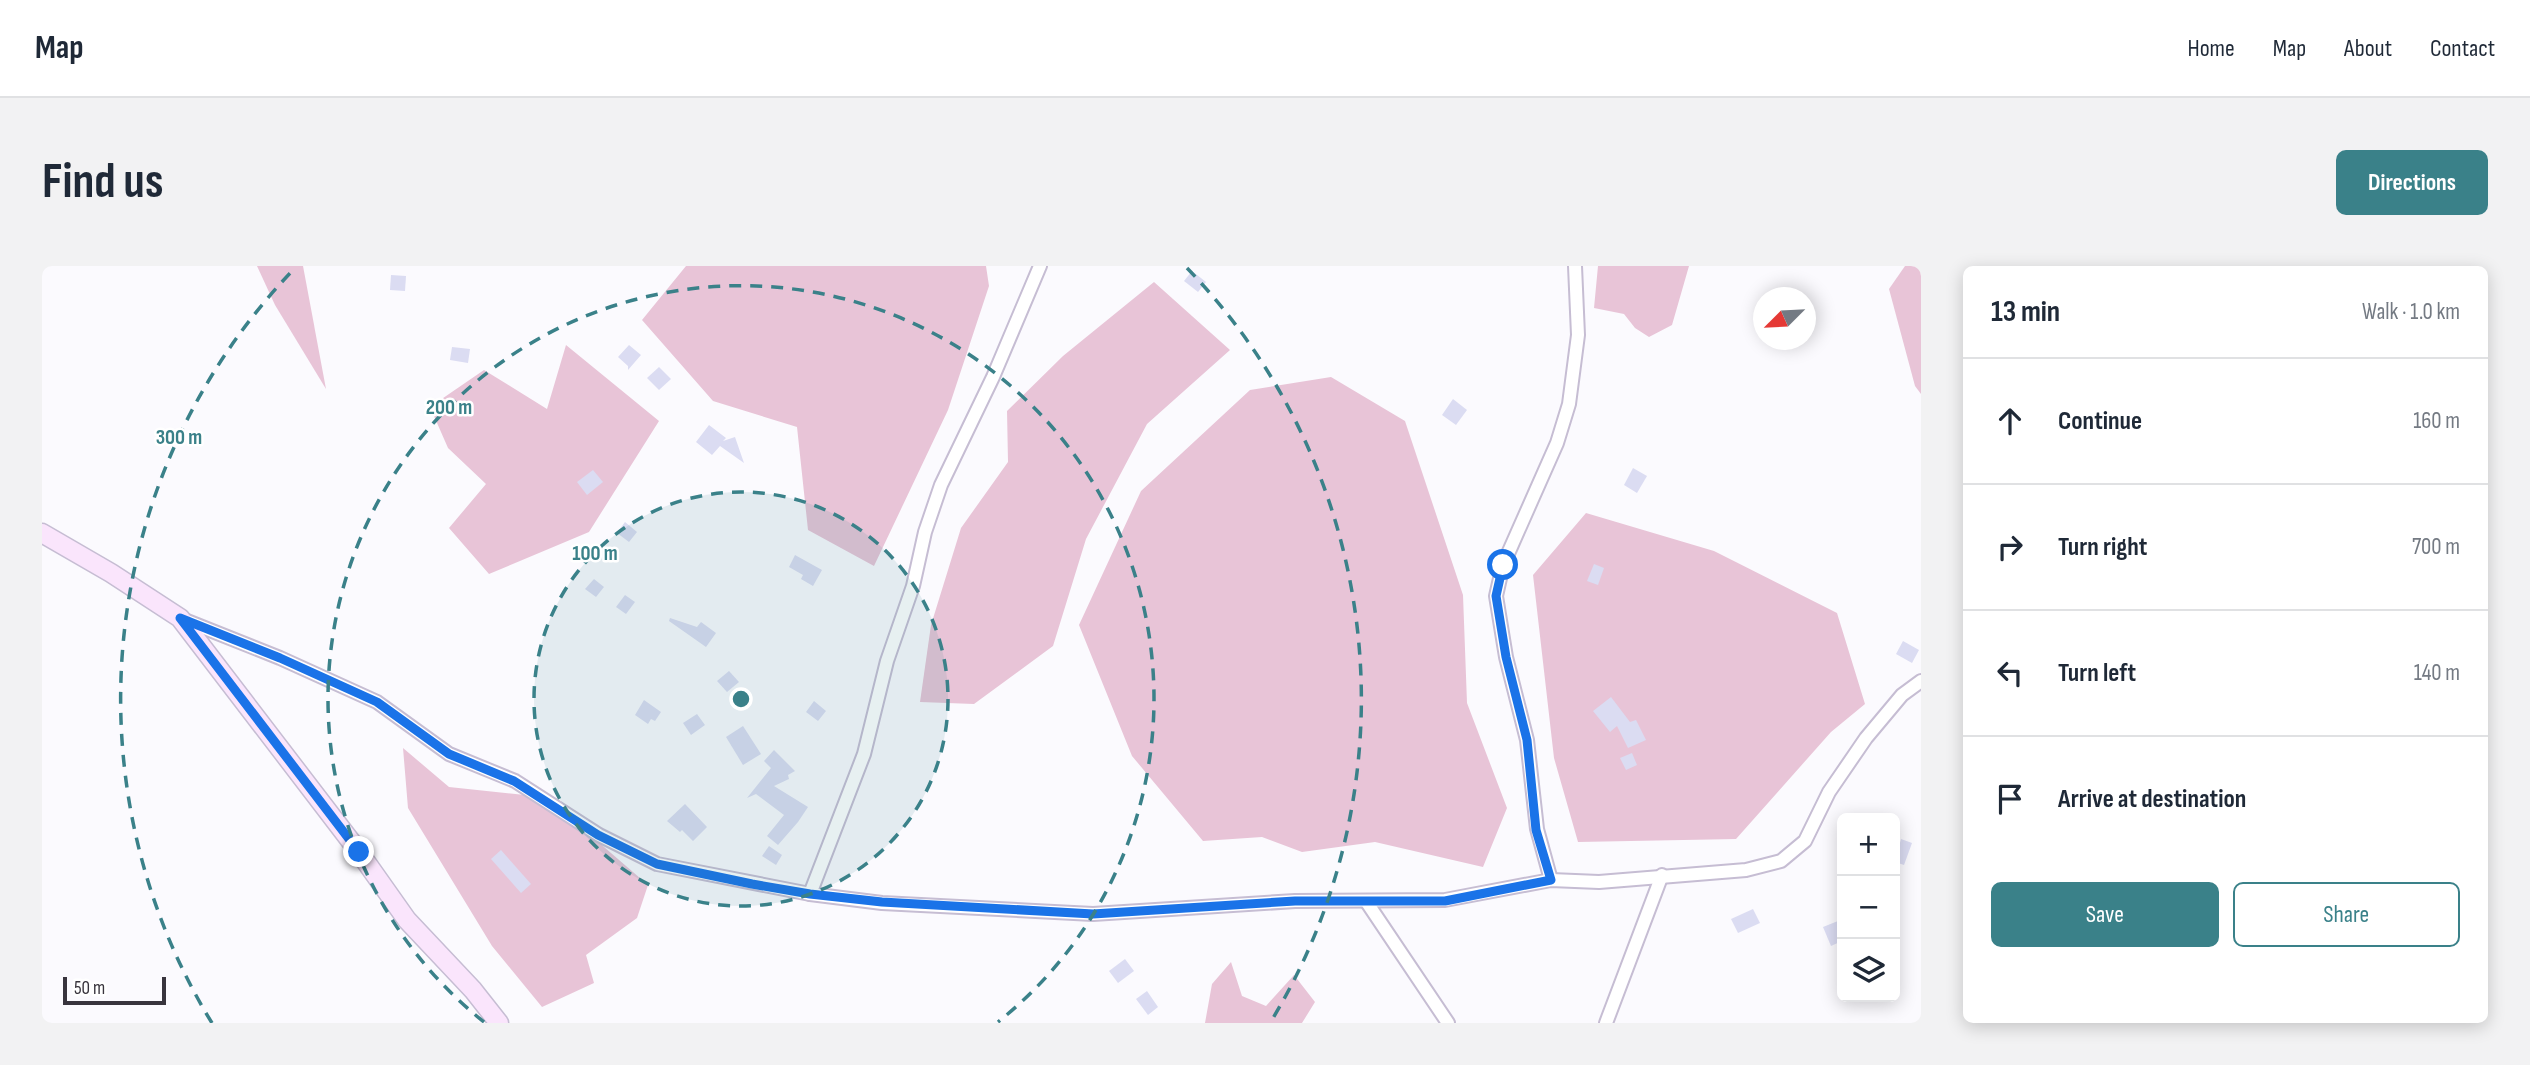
<!DOCTYPE html>
<html lang="en">
<head>
<meta charset="utf-8">
<style>
  :root { --surface:#fff; --page:#f2f2f3; --text:#1f2937; --muted:#747a83; --line:#e0e1e3; --accent:#3a8189 }
  body { margin:0; font-family:"Sofia Sans Condensed",sans-serif; background:var(--page); color:var(--text) }
  .controls { position:absolute; right:21px; bottom:21px; display:grid; overflow:hidden; border-radius:10px; box-shadow:0 4px 18px #0003 }
  .controls button { width:63px; height:63px; display:grid; place-items:center; padding:0; border:0; border-bottom:2px solid var(--line); background:var(--surface); color:var(--text); font:35px sans-serif }
  .compass { position:absolute; left:1711px; top:21px; width:63px; height:63px; border-radius:50%; background:var(--surface); box-shadow:0 4px 18px #0003; rotate:246deg }
  .scale { position:absolute; left:21px; bottom:18px; width:103px; box-sizing:border-box; padding-left:7px; border:4px solid #38343d; border-top:0; font-size:19px; line-height:24px; white-space:nowrap; color:#38343d; -webkit-text-stroke:5px #fff; paint-order:stroke }
  .stop { position:absolute; width:21px; height:21px; margin:-16px; border:5px solid #1a73e8; border-radius:50%; background:#fff }
  .stop.end { background:#1a73e8; border-color:#fff; box-shadow:0 2px 7px #0008 }
  .list { margin:0; padding:0; list-style:none }
  h2 { display:flex; justify-content:space-between; align-items:center; height:91px; margin:0; padding:0 28px; font-size:30px }
  h2 small { font-size:23px; font-weight:400; color:var(--muted) }
  .list li { display:grid; grid-template-columns:46px 1fr auto; gap:21px; align-items:center; box-sizing:border-box; height:126px; padding:0 28px; border-top:2px solid var(--line) }
  .list b { display:block; font-size:26px; white-space:nowrap }
  .list em { font-size:23px; font-style:normal; color:var(--muted) }
  .actions { display:flex; gap:14px; padding:21px 28px }
  .actions a { flex:1; padding:16px 0; border:2px solid var(--accent); border-radius:10px; text-align:center; font-size:24px; color:var(--accent) }
  .actions .main { background:var(--accent); color:#fff }
  .icon { flex:none; width:38px; height:38px; fill:none; stroke:currentColor; stroke-width:2; stroke-linecap:round; stroke-linejoin:round }
  .map { position:relative; flex:none; width:1879px; height:757px; overflow:hidden; border-radius:10px }
  header { display:flex; align-items:center; gap:42px; box-sizing:border-box; height:98px; padding:0 35px; background:var(--surface); border-bottom:2px solid var(--line) }
  header strong { font-size:33px }
  nav { display:flex; gap:38px; margin-inline-start:auto; font-size:24px }
  .intro { display:flex; align-items:center; justify-content:space-between; box-sizing:border-box; height:168px; padding:0 42px }
  h1 { margin:0; font-size:49px }
  .button { padding:18px 32px; border-radius:10px; background:var(--accent); color:#fff; font-size:24px; font-weight:700 }
  main { display:flex; gap:42px; padding:0 42px }
  aside { flex:1; background:var(--surface); border-radius:10px; box-shadow:0 4px 18px #0003 }
  .map>svg:first-child { display:block }
  .green { fill:#e8c4d7 }
  .building { fill:#dbdcf2 }
  .lines { fill:none; stroke-linecap:round; stroke-linejoin:round }
  .street-casing { stroke:#c6bdd3; stroke-width:16 }
  .secondary-casing { stroke:#c6bdd3; stroke-width:21 }
  .street { stroke:#fff; stroke-width:12 }
  .secondary { stroke:#fae5fc; stroke-width:18 }
  .route { stroke:#1a73e8; stroke-width:9 }
  .ring { fill:none; stroke:#3a8189; stroke-width:3.5; stroke-dasharray:12 9 }
  .centre { fill:#3a8189; stroke:#fff; stroke-width:3.5 }
  .ring-label { font-size:21px; text-anchor:middle; font-weight:bold; fill:#3a8189; stroke:#fff; stroke-width:5; stroke-linejoin:round; paint-order:stroke }
</style>
</head>
<body>
<header>
<strong>Map</strong>
<nav><a>Home</a><a>Map</a><a>About</a><a>Contact</a></nav>
</header>
<div class="intro"><h1>Find us</h1><a class="button">Directions</a></div>
<main>
<div class="map">
<svg width="1879" height="757" viewBox="0 0 1879 757">
  <rect width="100%" height="100%" fill="#fbfafe"/>
  <g class="green">
    <path d="M215,0H261L284,123L233,39Z"/>
    <path d="M644,0H944L947,20L906,144L832,300L766,264L755,161L671,135L600,54Z"/>
    <path d="M1556,0H1647L1630,59L1607,71L1593,62L1582,48L1552,42Z"/>
    <path d="M1863,0H1879V128L1873,120L1847,23Z"/>
    <path d="M1112,16L1188,84L1105,158L1044,273L1011,380L932,438L878,436L889,359L919,262L966,196L965,145L1021,90Z"/>
    <path d="M524,79L617,155L547,266L447,308L407,262L444,218L406,182L388,141L442,104L505,143Z"/>
    <path d="M1289,111L1363,155L1421,329L1425,437L1465,542L1441,601L1333,576L1260,586L1220,571L1161,575L1090,490L1037,359L1099,225L1208,124Z"/>
    <path d="M1544,247L1672,285L1795,347L1823,438L1789,466L1694,573L1536,576L1512,492L1491,309Z"/>
    <path d="M361,482L407,521L483,529L547,568L606,619L595,652L544,689L552,717L500,741L450,680L366,542Z"/>
    <path d="M1189,696L1200,730L1224,740L1252,709L1273,736L1260,757H1163L1170,718Z"/>
  </g>
  <g class="building">
    <path d="M1150,5L1164,16L1156,26L1142,15Z"/>
    <path d="M349,9L364,10L363,25L348,24Z"/>
    <path d="M587,79L599,89L586,104V100L576,91Z"/>
    <path d="M410,81L428,83L426,97L408,94Z"/>
    <path d="M617,101L629,113L617,124L605,112Z"/>
    <path d="M1411,133L1425,144L1414,159L1400,149Z"/>
    <path d="M667,159L684,172L681,175L693,171L702,197L678,180L670,189L654,176Z"/>
    <path d="M1591,202L1605,210L1595,227L1582,219Z"/>
    <path d="M551,204L561,216L545,229L535,216Z"/>
    <path d="M583,256L595,266L587,276L575,267Z"/>
    <path d="M753,289L780,304L771,320L759,313L761,309L747,301Z"/>
    <path d="M1552,298L1562,302L1556,319L1545,315Z"/>
    <path d="M552,313L562,321L554,331L543,323Z"/>
    <path d="M583,329L593,336L584,348L574,341Z"/>
    <path d="M628,352L655,361L659,356L674,367L664,381L627,355Z"/>
    <path d="M1861,375L1877,384L1870,397L1854,388Z"/>
    <path d="M687,405L697,416L685,426L675,415Z"/>
    <path d="M1569,431L1588,456L1594,454L1604,474L1586,482L1575,460L1568,466L1551,445Z"/>
    <path d="M602,434L619,446L613,455L609,453L606,458L593,449Z"/>
    <path d="M772,435L784,445L776,455L764,446Z"/>
    <path d="M655,448L663,459L649,469L641,457Z"/>
    <path d="M701,460L719,488L701,499L684,471Z"/>
    <path d="M732,484L753,505L746,509L747,513L732,520L766,541L756,556L736,579L725,570L742,549L714,528L705,532L729,502L722,495Z"/>
    <path d="M1590,487L1595,499L1584,504L1578,492Z"/>
    <path d="M643,538L665,561L651,575L640,564L638,566L625,555Z"/>
    <path d="M1859,573L1870,577L1862,599L1853,596Z"/>
    <path d="M727,580L740,589L734,599L720,590Z"/>
    <path d="M459,584L489,618L479,627L449,593Z"/>
    <path d="M1711,643L1718,657L1696,667L1689,653Z"/>
    <path d="M1796,655L1800,665V675L1789,680L1781,661Z"/>
    <path d="M1083,693L1092,705L1076,717L1067,705Z"/>
    <path d="M1105,725L1116,741L1106,749L1094,733Z"/>
  </g>
  <g class="lines">
    <defs>
      <g id="street">
        <path d="M140,353L238,392L335,436L407,488L473,515L557,569L615,598L768,628L840,637L1051,648L1253,635L1403,634L1509,614L1557,616L1704,604L1739,595L1763,575L1787,526L1824,472L1860,429L1879,415"/>
        <path d="M1509,614L1495,563L1485,474L1464,391L1454,330L1461,299L1515,177L1527,138L1536,69L1533,0"/>
        <path d="M768,628L822,488L845,395L871,320L883,266L899,219L951,111L998,0"/>
        <path d="M1324,635L1406,757"/>
        <path d="M1564,757L1620,609"/>
      </g>
      <path id="secondary" d="M0,267L69,307L138,352L317,586L365,654L431,724L457,757"/>
    </defs>
    <use href="#street" class="street-casing"/>
    <use href="#secondary" class="secondary-casing"/>
    <use href="#street" class="street"/>
    <use href="#secondary" class="secondary"/>
  </g>
  <g class="lines">
    <path class="route" d="M317,586L138,352L238,392L335,436L407,488L472,515L556,569L615,598L710,618L768,628L840,636L1051,648L1253,635H1403L1509,614L1494,564L1485,474L1464,391L1454,330L1461,299"/>
  </g>
  <circle cx="699" cy="433" r="207" fill="#3a8189" fill-opacity=".12"/>
  <g class="ring">
    <circle cx="699" cy="433" r="207"/>
    <path d="M442 756A413 413 0 1 1 956 756"/>
    <path d="M170 757A620 620 0 0 1 253 2M1145 2A620 620 0 0 1 1228 757"/>
  </g>
  <circle cx="699" cy="433" r="10" class="centre"/>
  <g class="ring-label">
    <text x="407" y="148">200 m</text>
    <text x="137" y="178">300 m</text>
    <text x="553" y="294">100 m</text>
  </g>
</svg>
<div class="controls">
<button>+</button>
<button>−</button>
<button><svg class="icon" aria-label="layers" viewBox="0 0 24 24"><path d="M12 4l9 5-9 5-9-5zM3 14l9 5 9-5"/></svg></button>
</div>
<svg class="compass" viewBox="-18 -18 36 36"><path d="M0-13l5 13h-10z" fill="#e53935"/><path d="M0 13l5-13h-10z" fill="#747a83"/></svg>
<div class="scale">50 m</div>
<div class="stop" style="left:1461px;top:299px"></div>
<div class="stop end" style="left:317px;top:586px"></div>
</div>
<aside>
<h2>13 min<small>Walk · 1.0 km</small></h2>
<ul class="list">
<li><svg class="icon" aria-label="ahead" viewBox="0 0 24 24"><path d="M12 20V5M6 11l6-6 6 6"/></svg><div><b>Continue</b></div><em>160 m</em></li>
<li><svg class="icon" aria-label="right" viewBox="0 0 24 24"><path d="M7 20v-9h11M14 6l5 5-5 5"/></svg><div><b>Turn right</b></div><em>700 m</em></li>
<li><svg class="icon" aria-label="left" viewBox="0 0 24 24"><path d="M17 20v-9H6M10 6l-5 5 5 5"/></svg><div><b>Turn left</b></div><em>140 m</em></li>
<li><svg class="icon" aria-label="arrive" viewBox="0 0 24 24"><path d="M6 21V4h12l-3 4 3 4H6"/></svg><div><b>Arrive at destination</b></div></li>
</ul>
<div class="actions"><a class="main">Save</a><a>Share</a></div>
</aside>
</main>
</body>
</html>
